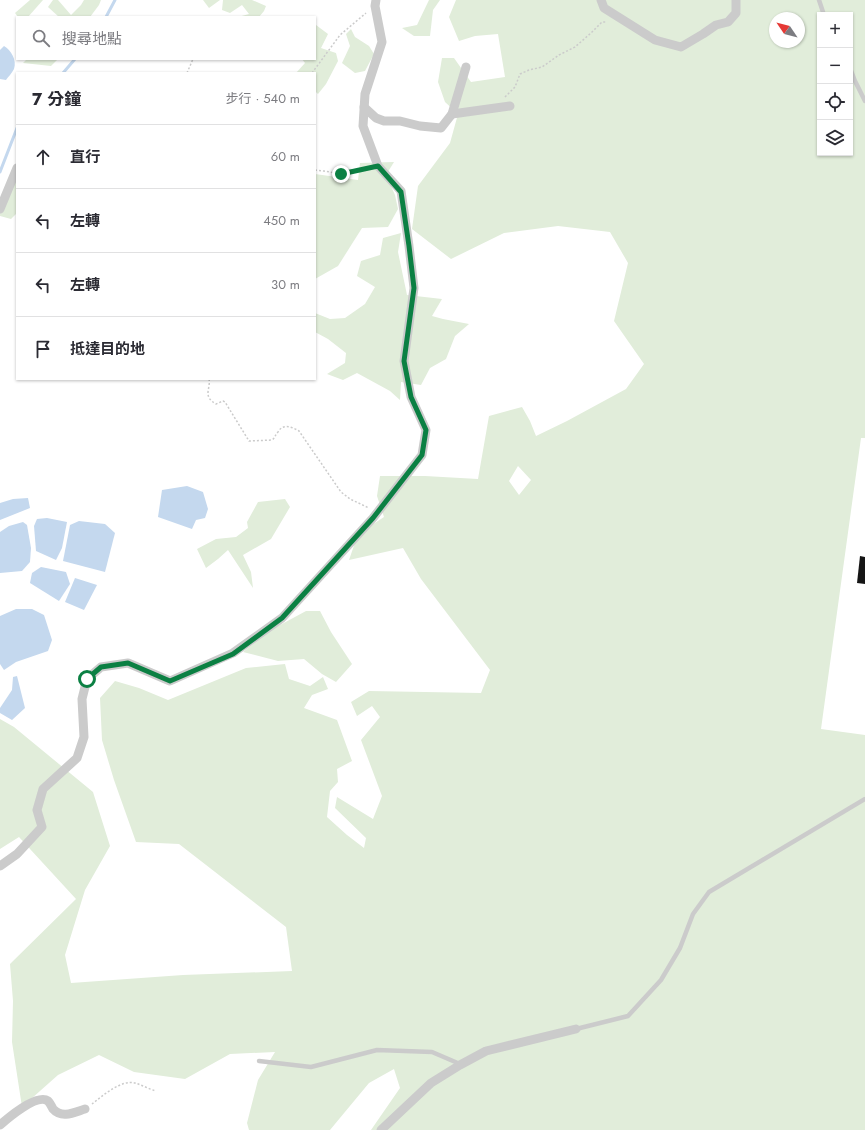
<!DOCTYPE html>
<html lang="zh-TW">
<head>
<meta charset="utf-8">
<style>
  :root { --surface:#fff; --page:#f7f7f7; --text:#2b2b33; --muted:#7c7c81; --line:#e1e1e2 }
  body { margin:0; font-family:Jost,"Noto Sans TC",sans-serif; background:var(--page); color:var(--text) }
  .controls { position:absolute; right:12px; top:12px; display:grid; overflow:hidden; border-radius:0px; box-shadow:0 1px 3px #0004 }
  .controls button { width:36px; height:36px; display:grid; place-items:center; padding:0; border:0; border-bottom:1px solid var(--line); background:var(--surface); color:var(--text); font:20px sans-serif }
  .compass { position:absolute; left:769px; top:12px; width:36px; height:36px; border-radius:50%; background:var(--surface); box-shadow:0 1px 3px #0004; rotate:305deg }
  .stop { position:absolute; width:12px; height:12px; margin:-9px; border:3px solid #0b8043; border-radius:50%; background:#fff }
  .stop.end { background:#0b8043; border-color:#fff; box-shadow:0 1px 4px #0008 }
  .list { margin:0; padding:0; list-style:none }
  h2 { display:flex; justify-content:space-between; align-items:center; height:52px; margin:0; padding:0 16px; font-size:17px }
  h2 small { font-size:13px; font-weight:400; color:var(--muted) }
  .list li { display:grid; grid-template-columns:26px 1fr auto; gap:12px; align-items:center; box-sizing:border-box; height:64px; padding:0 16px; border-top:1px solid var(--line) }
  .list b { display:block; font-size:15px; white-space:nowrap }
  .list em { font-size:13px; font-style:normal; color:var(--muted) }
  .icon { flex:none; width:22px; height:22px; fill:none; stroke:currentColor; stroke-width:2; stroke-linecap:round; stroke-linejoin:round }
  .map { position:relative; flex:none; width:865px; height:1130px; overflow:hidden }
  .search { position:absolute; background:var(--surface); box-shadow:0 1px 3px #0004; left:16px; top:16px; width:300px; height:44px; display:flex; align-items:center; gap:10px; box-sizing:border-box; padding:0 14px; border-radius:0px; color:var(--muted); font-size:15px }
  .panel { position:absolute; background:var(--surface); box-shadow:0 1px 3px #0004; left:16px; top:72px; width:300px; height:308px; border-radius:0px }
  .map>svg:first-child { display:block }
  .green { fill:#e1edda; fill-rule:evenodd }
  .water { fill:#c4d8ee }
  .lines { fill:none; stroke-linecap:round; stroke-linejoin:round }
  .stream { stroke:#c4d8ee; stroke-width:3 }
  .building { fill:#151515 }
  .path { stroke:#cbcbcb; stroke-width:1.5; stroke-dasharray:2 2; stroke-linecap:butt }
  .service { stroke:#cbcbcb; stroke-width:4.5 }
  .minor { stroke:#cbcbcb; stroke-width:9 }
  .route { stroke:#0b8043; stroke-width:5 }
</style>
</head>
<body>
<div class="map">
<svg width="865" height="1130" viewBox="0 0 865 1130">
  <rect width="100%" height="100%" fill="#fff"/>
  <g class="green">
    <path d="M30,0H43L28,17H18L15,13Z"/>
    <path d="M53,0H58L71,15L81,5L84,0H101L99,5L90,17H59L48,7Z"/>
    <path d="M203,0H220L209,8Z"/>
    <path d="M223,0H252L266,6L264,11L259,17H238L249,14L242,5L230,13L222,10Z"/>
    <path d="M429,0H440L433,10L430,36H414L402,28L417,25Z"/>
    <path d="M456,0H865V438H861L821,729L865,735V1130H371L400,1088L394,1069L369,1083L330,1130H249L247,1123L258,1080L275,1052L230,1054L185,1079L134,1072L99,1055L58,1075L22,1107L12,1042L13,1001L10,964L76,899L19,837L0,849V719L14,727L93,792L110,846L85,890L65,955L71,983L183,975L292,971L286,927L179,844L136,842L114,780L102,740L100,698L115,681L139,688L168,700L246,668L285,664L289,679L310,686L323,677L328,689L312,695L304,708L337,720L352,761L337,769L338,782L330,791L327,817L347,835L364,848L366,838L335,808L337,797L373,819L382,796L361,740L380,717L372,706L357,716L351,702L369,691L481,693L490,670L421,579L403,548L349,560L358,534L384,517L377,496L380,476H425L478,479L489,416L522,407L530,421L536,436L567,421L626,389L644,364L614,321L628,263L610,232L558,226L504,233L451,259L412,229L418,186L450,143L458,114L445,102L438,82L442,58H454L471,82L505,77L498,34L475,36L459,41L449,17ZM820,15H850V153H820ZM775,18H799V42H775ZM518,466L531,480L519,495L509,481Z"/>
    <path d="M316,25L328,34L321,48L336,53L338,61L326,84L318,94L315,91V73H296L305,63L302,59H315V26Z"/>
    <path d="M351,29L355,37L369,46L374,54L365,71L355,73L342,63L350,46L346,34Z"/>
    <path d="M27,59H58L51,66L23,63Z"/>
    <path d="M394,162L386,175L395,195L398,209L388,227L362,228L338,266L315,279V174L358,180L360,163Z"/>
    <path d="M17,174V213L11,219L0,216V198Z"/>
    <path d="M401,233L398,252L407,295L442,299L432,316L443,319L469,324L455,336L446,359L430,368L421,385L401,382L400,400L390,391L357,373L343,380L327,374L345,363L346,353L328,339L315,332V313L330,319L345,318L365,304L375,287L357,276L361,261L380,255L383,238Z"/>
    <path d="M285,499L290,507L271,539L243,555L251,572L253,588L228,550L218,559L206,568L197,549L216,539L236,537L248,528L247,522L258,502Z"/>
    <path d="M306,611H320L331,632L352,664L336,682L322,674L304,659L278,661L243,652L269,631Z"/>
  </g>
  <g class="water">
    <path d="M4,46C11,50 17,60 14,69C12,73 8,77 6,80L0,79V50Z"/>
    <path d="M187,486L203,492L208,509L205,518L196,520L192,529L158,517L162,490Z"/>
    <path d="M28,498L30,508L0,520V503L13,499Z"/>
    <path d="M47,518L67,522L62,548L56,560L36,551L34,526L37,519Z"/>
    <path d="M79,521L105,524L115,533L105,572L63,561L70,525Z"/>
    <path d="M23,522L27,525L31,548L30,562L22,571L0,573V532L9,526Z"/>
    <path d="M41,567L66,572L70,584L59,601L30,583L32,573Z"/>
    <path d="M75,578L97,585L84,610L65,602Z"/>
    <path d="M16,609H32L44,615L52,640L48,651L16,662L4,670L0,664V616Z"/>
    <path d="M17,676L25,708L12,720L0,713V708L12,690L13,677Z"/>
  </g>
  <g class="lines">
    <g class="stream">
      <path d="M106,17L115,0"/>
      <path d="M63,73L75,59"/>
      <path d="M0,172L17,128"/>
    </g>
  </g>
  <path class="building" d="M860,556L865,557V584L857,583Z"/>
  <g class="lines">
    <g class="path">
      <path d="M187,73L193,59"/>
      <path d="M312,73L340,35L366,13"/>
      <path d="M505,97L515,87L520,74L529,70L542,67L559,55L575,47L591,33L602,22H607"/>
      <path d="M315,170L324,171L341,174L368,168"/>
      <path d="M209,379C211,389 202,396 216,404L223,401L225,402L249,441L272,440C275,438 275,435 278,432C283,423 292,427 299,431L341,492L350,499L369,508"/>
      <path d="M92,1104C102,1096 122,1079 135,1083C142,1085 149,1089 156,1091"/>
    </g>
    <g class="service">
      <path d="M819,0L824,15"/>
      <path d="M850,68L855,81L865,101"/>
      <path d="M576,1029L628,1016L661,980L680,948L693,914L709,892L865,799"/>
      <path d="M259,1061L311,1067L377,1050L432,1052L460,1064"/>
    </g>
    <g class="minor">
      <path d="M601,0L604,8L655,40L681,47L703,34L716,25L728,22L736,13V0"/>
      <path d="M364,107L376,118L384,121H400L420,126L441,128L452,114L466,67"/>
      <path d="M452,114L510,106"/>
      <path d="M0,209L17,168"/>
      <path d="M0,866L17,854L42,827L37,810L43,789L77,758L84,737L82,699L87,679L101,667L128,663L170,681L233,653L282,618L373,518L422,455L426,430L411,397L404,361L414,288L409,246L401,191L378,166L363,126L365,94L382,42L375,6L376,0"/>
      <path d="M0,1125C8,1118 37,1093 48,1101C50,1103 52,1107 53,1109C62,1119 75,1112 85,1109"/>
      <path d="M381,1130L431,1083L460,1065L486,1051L576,1029"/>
    </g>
  </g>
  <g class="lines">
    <path class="route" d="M87,679L101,667L128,663L170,681L233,654L282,618L373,518L422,455L426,430L411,397L404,361L414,288L409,246L401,192L378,166L341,174"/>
  </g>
</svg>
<div class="controls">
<button>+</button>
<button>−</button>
<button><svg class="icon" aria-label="locate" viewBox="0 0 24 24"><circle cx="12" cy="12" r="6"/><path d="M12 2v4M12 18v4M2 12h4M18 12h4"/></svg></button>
<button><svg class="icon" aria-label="layers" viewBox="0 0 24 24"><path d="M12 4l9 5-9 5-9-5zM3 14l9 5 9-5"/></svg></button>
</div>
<svg class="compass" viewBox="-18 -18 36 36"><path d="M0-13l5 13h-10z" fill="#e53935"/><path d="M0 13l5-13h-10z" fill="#7c7c81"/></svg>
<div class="stop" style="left:87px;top:679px"></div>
<div class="stop end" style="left:341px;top:174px"></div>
<div class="search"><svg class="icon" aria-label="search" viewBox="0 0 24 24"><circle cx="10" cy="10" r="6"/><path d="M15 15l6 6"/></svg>搜尋地點</div>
<section class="panel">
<h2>7 分鐘<small>步行 · 540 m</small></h2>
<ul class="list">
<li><svg class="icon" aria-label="ahead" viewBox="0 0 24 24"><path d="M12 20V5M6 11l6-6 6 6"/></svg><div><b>直行</b></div><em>60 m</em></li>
<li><svg class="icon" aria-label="left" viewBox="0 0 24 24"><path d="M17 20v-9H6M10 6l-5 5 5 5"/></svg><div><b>左轉</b></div><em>450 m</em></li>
<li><svg class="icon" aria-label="left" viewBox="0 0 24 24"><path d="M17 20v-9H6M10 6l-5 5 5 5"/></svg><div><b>左轉</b></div><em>30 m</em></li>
<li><svg class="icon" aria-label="arrive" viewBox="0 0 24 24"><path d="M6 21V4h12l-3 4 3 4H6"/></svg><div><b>抵達目的地</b></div></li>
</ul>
</section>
</div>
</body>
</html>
